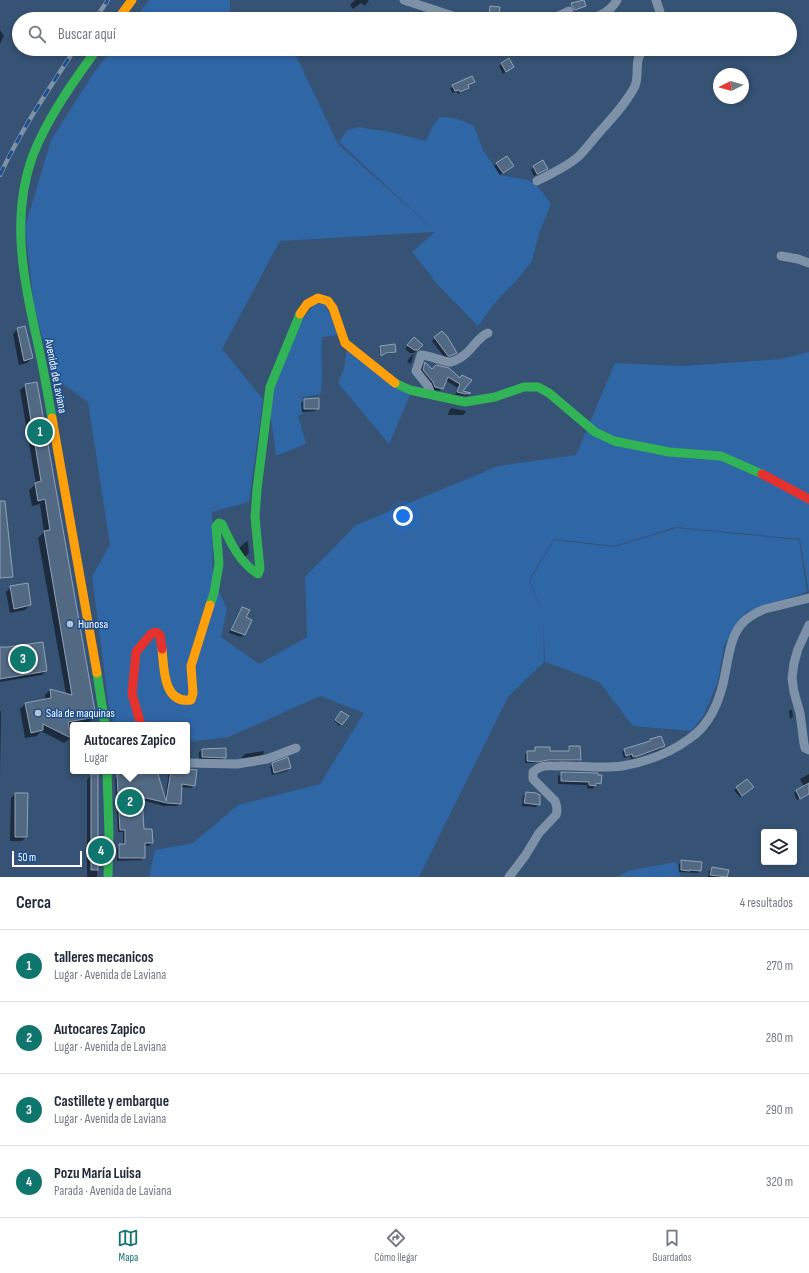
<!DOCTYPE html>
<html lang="es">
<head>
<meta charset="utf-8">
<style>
  :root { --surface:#fff; --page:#f6f6f7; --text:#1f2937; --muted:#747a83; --line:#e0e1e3; --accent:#0f766e }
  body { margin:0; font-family:"Sofia Sans Condensed",sans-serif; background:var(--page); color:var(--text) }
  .controls { position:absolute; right:12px; bottom:12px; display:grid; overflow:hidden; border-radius:4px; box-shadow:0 2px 6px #0003 }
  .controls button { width:36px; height:36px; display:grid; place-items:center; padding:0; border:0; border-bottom:1px solid var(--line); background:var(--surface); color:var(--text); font:20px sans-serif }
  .compass { position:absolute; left:713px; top:68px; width:36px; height:36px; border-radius:50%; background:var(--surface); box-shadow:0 2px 6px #0003; rotate:264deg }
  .scale { position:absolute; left:12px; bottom:10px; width:70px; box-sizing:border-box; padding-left:4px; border:2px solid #fff; border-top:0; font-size:11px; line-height:14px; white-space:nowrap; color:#fff; -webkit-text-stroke:3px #1b4f8f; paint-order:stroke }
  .you { position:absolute; left:403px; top:516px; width:14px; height:14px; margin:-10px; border:3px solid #fff; border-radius:50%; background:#1a73e8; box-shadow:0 0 0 6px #1a73e833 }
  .badge { display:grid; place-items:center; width:26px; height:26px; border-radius:50%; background:var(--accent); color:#fff; font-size:13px; font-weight:700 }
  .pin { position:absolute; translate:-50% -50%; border:2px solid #fff; box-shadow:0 1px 4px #0006 }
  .popup { position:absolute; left:70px; top:722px; width:120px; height:52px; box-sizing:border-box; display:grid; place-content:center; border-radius:4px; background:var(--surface); filter:drop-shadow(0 1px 3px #0005); font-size:13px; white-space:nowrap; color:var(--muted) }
  .popup b { font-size:15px; color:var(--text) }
  .popup::after { content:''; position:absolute; left:50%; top:100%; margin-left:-8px; border:8px solid transparent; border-top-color:var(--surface) }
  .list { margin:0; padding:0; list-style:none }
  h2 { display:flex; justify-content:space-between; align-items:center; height:52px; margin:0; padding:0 16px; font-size:17px }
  h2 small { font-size:13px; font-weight:400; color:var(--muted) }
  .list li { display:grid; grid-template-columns:26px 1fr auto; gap:12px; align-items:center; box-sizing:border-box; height:72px; padding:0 16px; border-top:1px solid var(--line) }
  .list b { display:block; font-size:15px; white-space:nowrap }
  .list p { margin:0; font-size:13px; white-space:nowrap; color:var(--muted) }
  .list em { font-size:13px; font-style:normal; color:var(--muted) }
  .icon { flex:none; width:22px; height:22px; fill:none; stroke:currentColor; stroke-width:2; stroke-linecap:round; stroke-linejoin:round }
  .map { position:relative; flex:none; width:809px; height:877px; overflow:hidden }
  .search { position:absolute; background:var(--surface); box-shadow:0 2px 6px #0003; left:12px; right:12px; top:12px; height:44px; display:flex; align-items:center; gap:10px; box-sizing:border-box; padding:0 14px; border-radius:22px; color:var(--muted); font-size:15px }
  .sheet { height:340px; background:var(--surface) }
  nav { display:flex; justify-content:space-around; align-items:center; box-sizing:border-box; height:56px; border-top:1px solid var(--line); background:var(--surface); font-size:11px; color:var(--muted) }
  nav a { display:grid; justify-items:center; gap:2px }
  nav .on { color:var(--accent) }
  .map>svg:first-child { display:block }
  .green { fill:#2f66a5 }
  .shadow { fill:#0007 }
  .building { fill:#526984; stroke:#92a2b6 }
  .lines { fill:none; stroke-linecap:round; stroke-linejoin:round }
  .street { stroke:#7d92a8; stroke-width:9 }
  .fast { stroke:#30b455; stroke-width:9 }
  .slow { stroke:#ff9f0a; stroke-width:9 }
  .jam { stroke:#e5322d; stroke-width:9 }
  .rail-casing { stroke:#7e92a7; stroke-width:4.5 }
  .rail { stroke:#1b4f8f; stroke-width:3; stroke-dasharray:9; stroke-linecap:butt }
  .poi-dot { fill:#b9c2ce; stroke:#1b4f8f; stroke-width:1.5 }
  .labels { text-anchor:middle; stroke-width:3; stroke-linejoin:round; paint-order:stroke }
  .street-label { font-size:12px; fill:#fff; stroke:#1b4f8f }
  .poi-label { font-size:12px; fill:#fff; stroke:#1b4f8f; text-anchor:start }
</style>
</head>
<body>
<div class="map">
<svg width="809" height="877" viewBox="0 0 809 877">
  <rect width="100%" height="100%" fill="#365274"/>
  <g class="green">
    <path d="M149,0H230V19H135Z"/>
    <path d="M112,49H293L338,144L436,232L339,142L347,130L359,127L369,129L386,131L426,141L432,127L440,117C453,117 463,120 474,126L483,150L500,175L529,180L539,188L551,204L539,233L532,261L517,280L493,305L478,326L438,285L412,252L435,232L280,241L222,349L263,399L249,502L212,512L213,578L227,609L221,637L259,664L307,637L305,577L356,525L498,466L576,455L615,363L683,366L782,359L809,352V593L800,539L676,527L614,546L554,539L529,580L543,616L530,580L554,540L614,547L677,528L799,540L807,592L746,612L724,645L718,681L704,715L691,731L633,726L599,682L545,662L543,618L544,662L508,697L419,877H149L155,850L193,843L238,805L320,784L364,713L320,696L229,737L187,742V725H114L109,708L92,576L110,545L88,402L53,377L34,306L25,227L51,140L93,74Z"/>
    <path d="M315,303L325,304L339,335L322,337C321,356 323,375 321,394L302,397L303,414L298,415L306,444L276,456L270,411L273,390L297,327Z"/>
    <path d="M347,349L410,395L389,444L338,383L344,368Z"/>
    <path d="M676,862L681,877H617L631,870Z"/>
  </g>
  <g class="shadow">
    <path d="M355,0H369L365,6L361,3L353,9L350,5Z"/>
    <path d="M490,7L498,16L497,17H488Z"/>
    <path d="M0,30L4,36L0,44Z"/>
    <path d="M476,49H488L489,50L486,53L478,56Z"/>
    <path d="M500,49H532V50L529,52H496Z"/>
    <path d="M501,64L512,67L503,74L499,66Z"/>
    <path d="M474,82L467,86L468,88L466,90L458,94L456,91L453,93L450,89L453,86Z"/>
    <path d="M497,163L513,166L500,175L494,166Z"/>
    <path d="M534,167L547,169L534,176L531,170Z"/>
    <path d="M17,329L32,358L27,363L19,365L13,334Z"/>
    <path d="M435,338L455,353L453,355L445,358L432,341Z"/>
    <path d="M412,341L422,345L414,353H410L405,349Z"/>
    <path d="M394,345L395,352L394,353L384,354L380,356L379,348L380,347Z"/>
    <path d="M414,353L411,363L410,364L407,361Z"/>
    <path d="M425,364L432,371L460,379L461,391L469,393L467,396L455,395L458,388L445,380L442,388L439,391L432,390L420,373L422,366Z"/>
    <path d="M26,385L95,717L89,722L68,726L70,738L64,743L41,731L37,736L25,738L20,709L26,703L45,700V695L50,690L66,694L38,538L44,532L40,504L32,506L29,490L36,484L20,390Z"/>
    <path d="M304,400L318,408L315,411L302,412L301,403Z"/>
    <path d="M451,408L466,411V412L463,415H448L449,411Z"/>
    <path d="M247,541L248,543L249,553L245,557L239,548Z"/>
    <path d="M11,587L30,605L25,610L10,613L6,592Z"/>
    <path d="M242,609L245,617L244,635L241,637L229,633L239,611Z"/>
    <path d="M0,648L46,671L42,675L0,682Z"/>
    <path d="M790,710H792L793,717L790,719L789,711Z"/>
    <path d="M0,711H1L0,775Z"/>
    <path d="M340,714L348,717L340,726L334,721Z"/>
    <path d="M650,740L664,746L661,749L631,759L630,756L624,758L622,752L625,749L647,743Z"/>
    <path d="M570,747L580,760L577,762H545L536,763H525V754L528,752H534L536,748L549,752H568V749Z"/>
    <path d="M202,750L225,757L222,760H199V752Z"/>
    <path d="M264,751V753L261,756L243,759L242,757L245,754Z"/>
    <path d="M273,764L290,768L287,771L272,775L270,767Z"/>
    <path d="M187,770L194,785L191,788L180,787V803L177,806H164L141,800L143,830L152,843L149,846H144V857L141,860L117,861V848L120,845H123V832H118L115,779L118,775L127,771H140L165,799L169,772Z"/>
    <path d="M561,773L600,783L592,789L587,788V785L558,784V776Z"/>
    <path d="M809,774V794L797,800L794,793L804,787L800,779Z"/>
    <path d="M91,775H97V877H87V780Z"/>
    <path d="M747,780L751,789L740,797L734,790Z"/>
    <path d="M526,793L539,804L536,807L522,806L523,796Z"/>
    <path d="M15,794L26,837L22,841H10L11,798Z"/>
    <path d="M681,862L700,870L698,873L679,872V864Z"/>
    <path d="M712,868L728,871L726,877H708L709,871Z"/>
  </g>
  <g class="building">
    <path d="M584,0L586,6L575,10L572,6L571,3Z"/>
    <path d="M490,6L500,7L499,17L489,16Z"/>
    <path d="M509,58L514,67L506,72L501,63Z"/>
    <path d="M472,76L475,82L468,85L469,88L460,92L459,90L455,91L452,85Z"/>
    <path d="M507,156L514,166L503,173L496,163Z"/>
    <path d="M543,160L548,169L537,174L533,166Z"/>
    <path d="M25,326L33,358L24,361L17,328Z"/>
    <path d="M442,331L447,336L457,353L450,356H448L434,337Z"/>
    <path d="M414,337L423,345L418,350H414L407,345Z"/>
    <path d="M395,344L396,352L386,353L381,356L380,346Z"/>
    <path d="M425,362L432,369L436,365L449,368L460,378L462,375L472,380L463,391L471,393L465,394L457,392L460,384L448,377L443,389L435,387L433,382L423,370Z"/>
    <path d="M37,382L96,717L68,722L71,738L43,724V730L31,733L25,703L51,698L50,689L72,695L44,531L50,530L45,499L38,501L35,483L41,481L25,384Z"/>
    <path d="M319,398V409H304V399Z"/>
    <path d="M0,501H5L13,577L0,578Z"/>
    <path d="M28,583L31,605L14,609L10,586Z"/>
    <path d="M242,607L250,610L246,617L252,620L245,635L231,630Z"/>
    <path d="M43,642L47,671L0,679V647H8Z"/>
    <path d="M341,711L349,716L342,725L335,720Z"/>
    <path d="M661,736L665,746L638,756L633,757L632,754L626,756L624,749L650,741V739Z"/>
    <path d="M569,746H580L581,760H548L538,762L527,761V751H535V747H550V751H569Z"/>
    <path d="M226,748V758L202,757V749Z"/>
    <path d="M288,757L291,768L274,773L272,763Z"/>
    <path d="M187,769L197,770L195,786L182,784L181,804L167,803L142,797L144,829H152L153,843H145V858H119V844H125V830H120L117,775L120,771H140V774L157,771L166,801L171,771H187Z"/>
    <path d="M561,772L598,773V775H602L601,784L596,783V786L589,785V782L561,781Z"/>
    <rect x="91" y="774" width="7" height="96"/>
    <path d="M747,779L754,787L742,796L736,787Z"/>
    <path d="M809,783V794L800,799L796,790Z"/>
    <path d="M526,792L536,793L540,795V805L524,803Z"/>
    <path d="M15,793H28L27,837H15Z"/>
    <path d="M681,860L702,862L701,871L690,870V871L681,870Z"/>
    <path d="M712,867L729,870L727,877L710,875Z"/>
  </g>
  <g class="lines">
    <g class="street">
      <path d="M404,0L456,17L478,19"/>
      <path d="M656,0L660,12V19"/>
      <path d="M548,19L556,17L569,11"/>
      <path d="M560,19C567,18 572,19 579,19C594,19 609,14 617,0"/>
      <path d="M537,181C551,174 568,166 579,156C586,149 591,142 597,135C610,120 626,104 635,86C640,73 633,60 644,49"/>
      <path d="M781,256L798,259L809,263"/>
      <path d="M431,394L428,386L416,371L421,355C429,355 446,363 451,362C471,356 475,338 488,333"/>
      <path d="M809,625L798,649L794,663L792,678L794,692L800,713L804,744L805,748L809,750"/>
      <path d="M187,763L237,764L267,759L296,748"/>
      <path d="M509,877L525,856L539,833L556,815C558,810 557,806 555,801L533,779V772C535,770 538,768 541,767C545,765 551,766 556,766C578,765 600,769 622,766C645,762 670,753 689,739C712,724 722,694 726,669C729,654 731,638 740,626C745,619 756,612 765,609L809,598"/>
    </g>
    <g class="fast">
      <path d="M395,383L410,390L465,402L495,397L524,387H538L549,393L595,432L614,441L669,452L721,456L762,474"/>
      <path d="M52,418C48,395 44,372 39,349C25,285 9,220 33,155C48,117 73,82 97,49"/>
      <path d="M210,605L214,593L219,564L216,526L219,523L222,524C230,542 240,563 258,574L260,569L255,517L257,489L270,387L300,314"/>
      <path d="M97,673L105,725"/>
      <path d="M107,771L109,834L108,877"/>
    </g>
    <g class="slow">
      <path d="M118,19L132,0"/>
      <path d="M300,314L307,304L318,298L328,301L333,308L345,343L395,383"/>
      <path d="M52,418L97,673"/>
      <path d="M162,649C164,668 163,704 191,700L193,693L191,666L210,605"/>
    </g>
    <g class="jam">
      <path d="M762,474L809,499"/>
      <path d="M141,725L132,694L136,652L151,634L156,632L160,635L162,649"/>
    </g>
    <defs>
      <g id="rail">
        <path d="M95,19L108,0"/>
        <path d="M0,175C21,130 48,90 75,49"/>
      </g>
    </defs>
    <use href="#rail" class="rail-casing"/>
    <use href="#rail" class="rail"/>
  </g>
  <g class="poi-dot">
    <circle cx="70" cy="624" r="4"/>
    <circle cx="38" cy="713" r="4"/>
  </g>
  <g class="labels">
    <g class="street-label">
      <text transform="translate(56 376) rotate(79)" y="4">Avenida de Laviana</text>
    </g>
    <g class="poi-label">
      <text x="78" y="628">Hunosa</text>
      <text x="46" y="717">Sala de maquinas</text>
    </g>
  </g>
</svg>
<div class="controls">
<button><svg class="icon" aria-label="layers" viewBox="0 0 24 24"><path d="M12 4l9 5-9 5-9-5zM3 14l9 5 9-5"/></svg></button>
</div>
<svg class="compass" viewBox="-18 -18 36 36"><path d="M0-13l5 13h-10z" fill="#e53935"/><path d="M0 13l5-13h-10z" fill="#747a83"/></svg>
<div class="scale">50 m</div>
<div class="you"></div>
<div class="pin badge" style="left:40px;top:432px">1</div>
<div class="pin badge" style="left:130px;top:802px">2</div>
<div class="popup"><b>Autocares Zapico</b>Lugar</div>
<div class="pin badge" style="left:23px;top:659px">3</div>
<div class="pin badge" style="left:101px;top:851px">4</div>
<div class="search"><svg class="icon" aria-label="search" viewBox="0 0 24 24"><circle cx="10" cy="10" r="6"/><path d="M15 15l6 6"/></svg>Buscar aquí</div>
</div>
<section class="sheet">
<h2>Cerca<small>4 resultados</small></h2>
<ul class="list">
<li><span class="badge">1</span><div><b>talleres mecanicos</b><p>Lugar · Avenida de Laviana</p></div><em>270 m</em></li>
<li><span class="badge">2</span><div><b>Autocares Zapico</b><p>Lugar · Avenida de Laviana</p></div><em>280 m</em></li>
<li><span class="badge">3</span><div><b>Castillete y embarque</b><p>Lugar · Avenida de Laviana</p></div><em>290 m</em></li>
<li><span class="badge">4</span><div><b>Pozu María Luisa</b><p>Parada · Avenida de Laviana</p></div><em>320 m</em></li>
</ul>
</section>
<nav>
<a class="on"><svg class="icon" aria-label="map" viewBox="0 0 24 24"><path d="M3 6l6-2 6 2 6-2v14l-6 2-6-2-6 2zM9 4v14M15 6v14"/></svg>Mapa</a>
<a><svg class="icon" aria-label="directions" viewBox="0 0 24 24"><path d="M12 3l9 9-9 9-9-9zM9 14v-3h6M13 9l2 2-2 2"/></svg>Cómo llegar</a>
<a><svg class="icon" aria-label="saved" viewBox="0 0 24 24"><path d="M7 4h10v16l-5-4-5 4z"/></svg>Guardados</a>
</nav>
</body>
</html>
